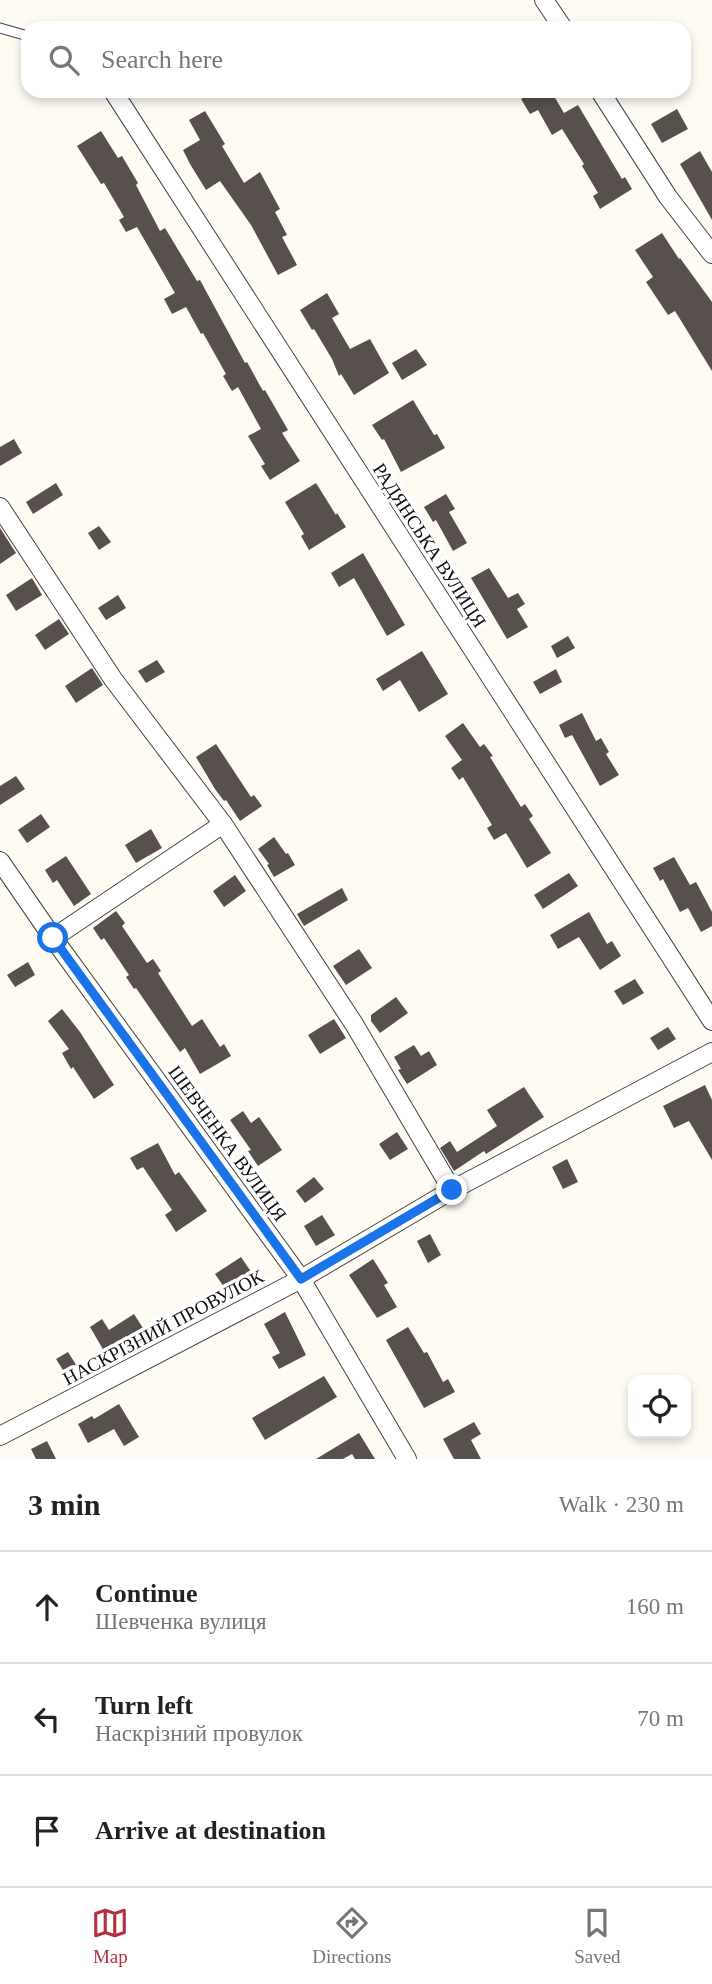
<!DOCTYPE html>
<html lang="en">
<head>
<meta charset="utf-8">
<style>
  :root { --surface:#fff; --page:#f2f2f2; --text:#222; --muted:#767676; --line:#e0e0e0; --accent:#b73040 }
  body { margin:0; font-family:"Times New Roman",serif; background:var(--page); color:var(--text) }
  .controls { position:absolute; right:21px; bottom:21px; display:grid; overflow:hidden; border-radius:14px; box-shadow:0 4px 10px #0003 }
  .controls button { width:63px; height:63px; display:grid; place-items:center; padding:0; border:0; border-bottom:2px solid var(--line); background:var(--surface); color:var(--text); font:35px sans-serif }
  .stop { position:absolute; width:21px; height:21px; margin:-16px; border:5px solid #1a73e8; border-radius:50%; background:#fff }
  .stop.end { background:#1a73e8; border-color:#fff; box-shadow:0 2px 7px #0008 }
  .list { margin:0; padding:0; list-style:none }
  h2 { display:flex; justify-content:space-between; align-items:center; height:91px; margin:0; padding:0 28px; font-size:30px }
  h2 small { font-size:23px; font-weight:400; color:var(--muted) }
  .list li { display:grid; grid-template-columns:46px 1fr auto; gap:21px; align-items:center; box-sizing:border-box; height:112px; padding:0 28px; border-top:2px solid var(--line) }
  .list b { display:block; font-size:26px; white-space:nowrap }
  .list p { margin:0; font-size:23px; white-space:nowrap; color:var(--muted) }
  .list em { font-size:23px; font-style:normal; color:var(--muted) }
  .icon { flex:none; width:38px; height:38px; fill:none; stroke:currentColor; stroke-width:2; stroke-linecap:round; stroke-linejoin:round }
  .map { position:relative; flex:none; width:712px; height:1459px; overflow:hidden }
  .search { position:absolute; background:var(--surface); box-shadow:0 4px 10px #0003; left:21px; right:21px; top:21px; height:77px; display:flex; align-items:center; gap:18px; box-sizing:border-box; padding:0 24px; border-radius:21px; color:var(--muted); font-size:26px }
  .sheet { height:427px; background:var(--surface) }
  nav { display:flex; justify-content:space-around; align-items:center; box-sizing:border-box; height:98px; border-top:2px solid var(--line); background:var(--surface); font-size:19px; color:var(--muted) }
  nav a { display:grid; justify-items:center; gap:4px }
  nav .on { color:var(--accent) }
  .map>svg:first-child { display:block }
  .building { fill:#58504d }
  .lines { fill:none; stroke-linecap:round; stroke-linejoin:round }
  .service-casing { stroke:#434343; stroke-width:11 }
  .minor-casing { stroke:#434343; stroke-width:20 }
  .service { stroke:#fff; stroke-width:9 }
  .minor { stroke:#fff; stroke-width:18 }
  .route { stroke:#1a73e8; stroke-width:9 }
  .labels { text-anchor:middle; stroke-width:7; stroke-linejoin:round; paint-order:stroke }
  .street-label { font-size:19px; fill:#101010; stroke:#fff }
</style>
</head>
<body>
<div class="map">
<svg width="712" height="1459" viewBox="0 0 712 1459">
  <rect width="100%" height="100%" fill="#fefbf3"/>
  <g class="building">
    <path d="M534,91H551L564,113L578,105L622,179L625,177L632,189L600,209L593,196L598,193L582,166L584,164L562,129L552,135L538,110L530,114L521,99Z"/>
    <path d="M677,109L688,129L662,143L651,124Z"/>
    <path d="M205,111L225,144L222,146L244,183L260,172L280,209L275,212L287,235L282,237L297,265L278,275L251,225L220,181L206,190L190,164L183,150L200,140L189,120Z"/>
    <path d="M101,131L118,158L122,156L138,183L136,185L160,231L165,228L197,281L200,280L245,363L247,362L263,391L265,390L288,430L282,433L300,461L270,480L261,466L265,464L248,436L261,429L238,387L232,391L223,376L226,374L203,333L201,334L186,307L172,314L164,299L175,293L137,227L126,232L119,220L124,217L104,183L101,184L77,146Z"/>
    <path d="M700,151L712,172V220L680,164Z"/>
    <path d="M662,233L679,259L680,258L712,302V371L675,311L668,315L646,282L653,277L635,250Z"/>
    <path d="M327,293L339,314L332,318L350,349L370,339L389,373L354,395L341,374L339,376L332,359L314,329L312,330L300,310Z"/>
    <path d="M416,349L427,365L402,380L392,363Z"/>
    <path d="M413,400L434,435L437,434L445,448L401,472L384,439L382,440L372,425Z"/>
    <path d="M14,439L22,453L0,466V447Z"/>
    <path d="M56,483L63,495L33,514L26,502Z"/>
    <path d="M316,483L336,515L337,513L346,527L309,550L301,536L304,534L285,502Z"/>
    <path d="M446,494L455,509L449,512L467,543L453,551L436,520L433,522L424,507Z"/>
    <path d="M99,526L111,542L99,550L88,533Z"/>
    <path d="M0,528L16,553L0,564Z"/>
    <path d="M363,553L405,625L387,636L354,578L339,587L331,573Z"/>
    <path d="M489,568L508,598L518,593L525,604L517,609L528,627L507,639L471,578Z"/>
    <path d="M32,578L42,595L16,611L6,595Z"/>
    <path d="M118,595L126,608L106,620L98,608Z"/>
    <path d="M59,619L69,634L45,650L35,635Z"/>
    <path d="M568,636L575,648L557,658L551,646Z"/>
    <path d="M422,651L448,694L419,712L400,680L383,691L376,679Z"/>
    <path d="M157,660L165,672L146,683L138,671Z"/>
    <path d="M92,668L103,685L76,703L65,686Z"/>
    <path d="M556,669L562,682L540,694L533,682Z"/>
    <path d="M582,713L596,741L601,738L609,752L606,754L619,775L600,786L572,735L565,738L559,725Z"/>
    <path d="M463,723L480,747L484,744L493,756L490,757L521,807L525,804L533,816L529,819L551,853L527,868L506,833L494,840L487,828L492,825L463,777L459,780L451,768L462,760L445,736Z"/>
    <path d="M216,744L251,797L254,795L262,806L240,821L226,800L224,801L215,789L196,757Z"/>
    <path d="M16,776L25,789L0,805V786Z"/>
    <path d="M41,814L50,827L27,843L18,830Z"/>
    <path d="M151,829L162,848L136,863L125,845Z"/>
    <path d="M274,837L286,854L288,853L295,865L274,877L267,865L269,864L258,849Z"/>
    <path d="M66,856L91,894L74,906L57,880L53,883L45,870Z"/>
    <path d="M674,857L690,885L696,882L712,912V926L701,932L688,908L680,912L663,879L660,881L653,868Z"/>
    <path d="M569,873L578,886L543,909L534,895Z"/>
    <path d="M235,875L246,891L224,907L213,891Z"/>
    <path d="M342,888L348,900L304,926L297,914Z"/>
    <path d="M116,911L125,923L122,926L147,963L153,959L161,971L158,973L192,1026L202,1019L220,1047L224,1044L231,1056L200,1074L185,1048L180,1052L136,988L134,989L126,977L129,975L104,938L101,940L93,928Z"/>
    <path d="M589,912L607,944L612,941L621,956L600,970L579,937L558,949L550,935Z"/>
    <path d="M359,949L372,968L346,985L333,966Z"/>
    <path d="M28,962L35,975L15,987L7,975Z"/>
    <path d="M635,979L644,993L623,1005L614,991Z"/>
    <path d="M396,997L408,1013L380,1033L371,1021V1015Z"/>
    <path d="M62,1009L80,1032L114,1085L94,1099L73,1067L71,1069L62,1053L69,1049L48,1021Z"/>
    <path d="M334,1019L346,1038L320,1054L308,1035Z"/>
    <path d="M668,1027L676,1039L658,1050L650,1038Z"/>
    <path d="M414,1045L421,1056L429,1051L437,1065L407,1084L398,1070L401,1069L394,1057Z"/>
    <path d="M705,1085L712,1100V1160L689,1121L674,1128L663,1106Z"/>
    <path d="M524,1087L544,1117L486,1154L484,1151L454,1171L440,1148L450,1141L457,1152L497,1126L487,1110Z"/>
    <path d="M243,1111L251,1123L259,1117L282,1150L258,1166L248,1151L251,1150L230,1120Z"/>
    <path d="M397,1132L408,1149L390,1160L379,1144Z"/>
    <path d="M158,1143L175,1175L179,1172L207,1211L176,1232L165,1215L172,1210L143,1167L137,1170L130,1158Z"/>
    <path d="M567,1159L578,1182L563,1189L552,1167Z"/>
    <path d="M314,1177L324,1189L305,1203L296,1191Z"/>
    <path d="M322,1215L335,1235L316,1246L304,1226Z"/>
    <path d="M430,1234L441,1255L428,1263L417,1241Z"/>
    <path d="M241,1257L254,1276L228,1293L215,1274Z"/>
    <path d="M373,1259L388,1283L384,1285L397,1307L377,1318L349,1275Z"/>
    <path d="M285,1312L306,1355L279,1369L272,1357L280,1353L264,1324Z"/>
    <path d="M134,1314L148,1336L108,1358L90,1327L102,1319L109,1330Z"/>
    <path d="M408,1327L424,1353L427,1352L443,1382L448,1379L455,1392L424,1408L386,1340Z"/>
    <path d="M68,1352L80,1371L68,1378L56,1359Z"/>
    <path d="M324,1376L337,1397L265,1440L252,1418Z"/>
    <path d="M119,1404L139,1437L124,1446L114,1429L88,1443L78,1424L92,1416L94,1419Z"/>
    <path d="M474,1422L481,1434L471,1440L481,1459H454L443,1439Z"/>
    <path d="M359,1433L375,1459H355L352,1454L343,1459H316Z"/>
    <path d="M47,1441L56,1459H36L31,1449Z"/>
  </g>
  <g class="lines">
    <defs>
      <path id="service" d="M0,28L28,36"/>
      <g id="minor">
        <path d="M544,0L563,28"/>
        <path d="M113,91L712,1021"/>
        <path d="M600,91L668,197L712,254"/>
        <path d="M0,507L113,679L223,824L354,1024L452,1190"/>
        <path d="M0,861L53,938L301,1279L407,1459"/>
        <path d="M53,938L223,824"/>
        <path d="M0,1436L301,1279L452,1190L712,1052"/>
      </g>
    </defs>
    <use href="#service" class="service-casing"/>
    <use href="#minor" class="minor-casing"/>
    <use href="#service" class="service"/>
    <use href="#minor" class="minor"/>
  </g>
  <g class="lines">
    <path class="route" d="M53,938L301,1279L452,1190"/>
  </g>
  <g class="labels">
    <g class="street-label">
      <text transform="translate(430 545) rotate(57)" y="7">РАДЯНСЬКА ВУЛИЦЯ</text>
      <text transform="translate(228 1143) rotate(54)" y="7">ШЕВЧЕНКА ВУЛИЦЯ</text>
      <text transform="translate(163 1327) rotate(-28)" y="7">НАСКРІЗНИЙ ПРОВУЛОК</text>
    </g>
  </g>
</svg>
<div class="controls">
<button><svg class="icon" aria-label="locate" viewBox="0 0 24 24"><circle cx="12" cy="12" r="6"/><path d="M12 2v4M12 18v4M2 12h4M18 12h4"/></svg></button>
</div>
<div class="stop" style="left:53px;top:938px"></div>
<div class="stop end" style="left:452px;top:1190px"></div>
<div class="search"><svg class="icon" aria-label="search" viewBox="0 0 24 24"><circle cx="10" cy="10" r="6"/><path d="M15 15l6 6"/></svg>Search here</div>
</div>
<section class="sheet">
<h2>3 min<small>Walk · 230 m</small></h2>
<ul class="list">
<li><svg class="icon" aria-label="ahead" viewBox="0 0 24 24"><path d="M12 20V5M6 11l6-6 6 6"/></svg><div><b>Continue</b><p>Шевченка вулиця</p></div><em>160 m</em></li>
<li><svg class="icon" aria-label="left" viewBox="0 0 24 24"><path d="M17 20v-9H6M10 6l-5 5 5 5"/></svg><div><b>Turn left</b><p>Наскрізний провулок</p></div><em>70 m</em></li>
<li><svg class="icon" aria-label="arrive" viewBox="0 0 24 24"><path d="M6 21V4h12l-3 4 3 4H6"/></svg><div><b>Arrive at destination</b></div></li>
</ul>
</section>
<nav>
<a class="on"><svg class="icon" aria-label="map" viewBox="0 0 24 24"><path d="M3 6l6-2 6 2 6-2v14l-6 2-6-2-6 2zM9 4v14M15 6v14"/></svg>Map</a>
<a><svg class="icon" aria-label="directions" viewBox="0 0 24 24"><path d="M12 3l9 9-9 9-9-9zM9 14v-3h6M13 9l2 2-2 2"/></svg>Directions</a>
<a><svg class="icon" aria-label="saved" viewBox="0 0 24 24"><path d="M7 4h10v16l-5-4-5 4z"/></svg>Saved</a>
</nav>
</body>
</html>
